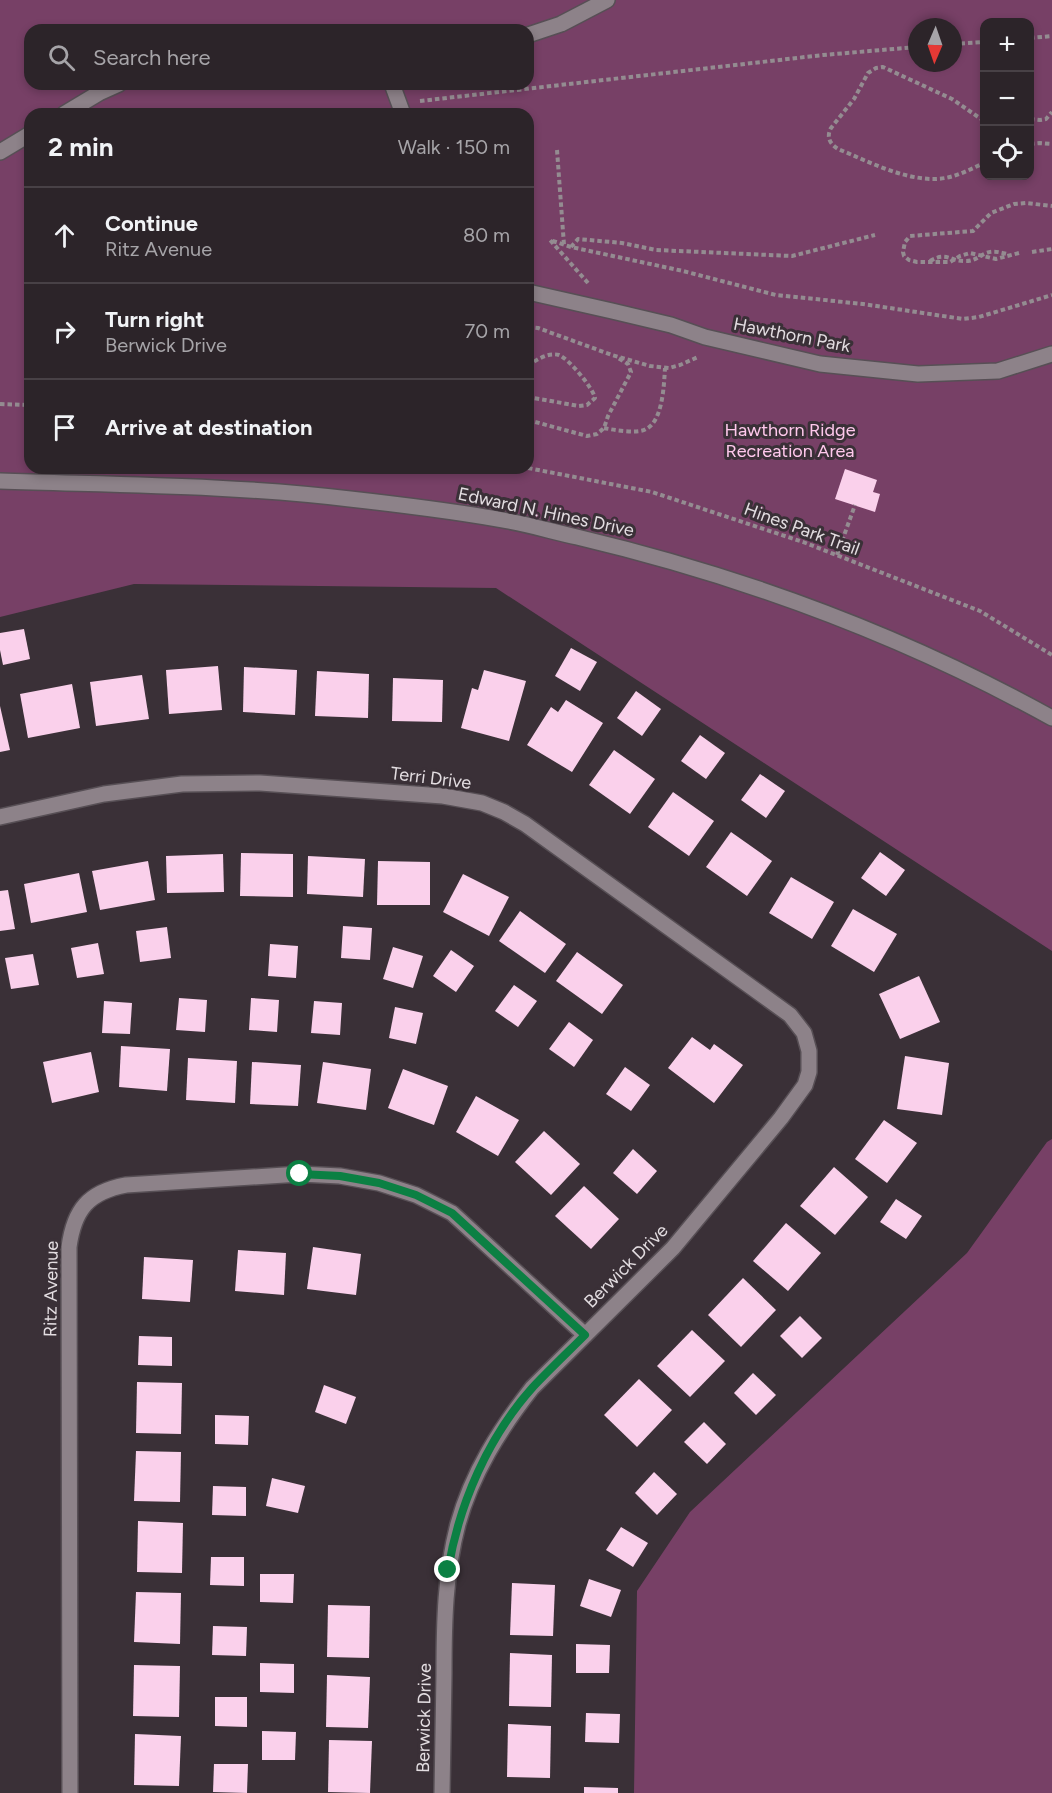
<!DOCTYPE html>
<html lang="en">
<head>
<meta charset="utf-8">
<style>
  :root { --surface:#2c2429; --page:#342c31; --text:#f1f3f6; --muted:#a6a4a8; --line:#484146 }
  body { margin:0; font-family:Figtree,sans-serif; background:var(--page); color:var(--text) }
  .controls { position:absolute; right:18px; top:18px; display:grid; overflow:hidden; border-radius:12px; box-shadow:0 3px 9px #0003 }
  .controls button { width:54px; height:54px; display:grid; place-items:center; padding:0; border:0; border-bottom:2px solid var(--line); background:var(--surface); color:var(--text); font:30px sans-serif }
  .compass { position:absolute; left:908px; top:18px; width:54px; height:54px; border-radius:50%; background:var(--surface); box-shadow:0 3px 9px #0003; rotate:182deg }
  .stop { position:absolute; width:18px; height:18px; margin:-14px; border:4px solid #0b8043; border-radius:50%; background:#fff }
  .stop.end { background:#0b8043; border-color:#fff; box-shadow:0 2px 6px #0008 }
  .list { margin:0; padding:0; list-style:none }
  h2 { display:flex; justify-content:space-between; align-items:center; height:78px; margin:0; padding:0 24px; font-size:26px }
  h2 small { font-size:20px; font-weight:400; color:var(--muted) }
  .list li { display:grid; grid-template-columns:39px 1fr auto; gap:18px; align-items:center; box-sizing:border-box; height:96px; padding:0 24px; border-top:2px solid var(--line) }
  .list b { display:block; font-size:22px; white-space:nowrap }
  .list p { margin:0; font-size:20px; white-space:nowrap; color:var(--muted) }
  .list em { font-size:20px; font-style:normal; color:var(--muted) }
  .icon { flex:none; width:33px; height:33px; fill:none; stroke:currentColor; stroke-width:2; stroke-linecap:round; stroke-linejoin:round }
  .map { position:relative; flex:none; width:1052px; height:1793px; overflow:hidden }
  .search { position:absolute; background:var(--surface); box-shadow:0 3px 9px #0003; left:24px; top:24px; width:510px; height:66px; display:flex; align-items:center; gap:15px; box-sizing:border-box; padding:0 21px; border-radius:18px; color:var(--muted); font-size:22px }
  .panel { position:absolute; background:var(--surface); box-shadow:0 3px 9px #0003; left:24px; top:108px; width:510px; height:366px; border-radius:18px }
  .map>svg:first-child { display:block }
  .green { fill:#774066; fill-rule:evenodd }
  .building { fill:#fad0eb }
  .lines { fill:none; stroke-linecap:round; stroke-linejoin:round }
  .minor-casing { stroke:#574f55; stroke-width:18 }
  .tertiary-casing { stroke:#574f55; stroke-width:18 }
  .path { stroke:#948c91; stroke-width:4; stroke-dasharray:4.5 3; stroke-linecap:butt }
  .minor { stroke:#8d8289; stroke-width:15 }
  .tertiary { stroke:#8d8289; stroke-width:15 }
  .route { stroke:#0b8043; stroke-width:8 }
  .labels { text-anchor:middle; stroke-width:6; stroke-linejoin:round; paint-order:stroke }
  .street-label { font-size:18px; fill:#e3dde1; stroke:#3a3037 }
  .park-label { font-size:18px; fill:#ffc8ec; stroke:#3a3037 }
</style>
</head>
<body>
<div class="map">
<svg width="1052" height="1793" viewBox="0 0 1052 1793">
  <rect width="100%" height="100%" fill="#3a3037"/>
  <g class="green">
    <path d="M0,0H1052V951L496,588L134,584L0,617ZM984,22H1030V176H984ZM917,27H953V63H917ZM30,30H528V84H30ZM30,114H528V468H30Z"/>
    <path d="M1052,1139V1793H634L637,1591L690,1512L967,1253L1047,1142Z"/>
  </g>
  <g class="building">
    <path d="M845,469L877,480L873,492L880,494L875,512L835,499Z"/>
    <path d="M24,629L30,659L3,665L0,650V633Z"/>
    <path d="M571,648L597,662L580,691L555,676Z"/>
    <path d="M218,666L222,710L169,714L166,670Z"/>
    <path d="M244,667L297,670L295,715L243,712Z"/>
    <path d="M484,670L526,681L509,741L461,728L472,688L478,690Z"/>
    <path d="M317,671L369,674L368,718L315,716Z"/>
    <path d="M142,675L149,719L96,726L90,682Z"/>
    <path d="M393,678L443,680L442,722L392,721Z"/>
    <path d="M72,684L80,728L28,738L20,694Z"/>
    <path d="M636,691L661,709L642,736L617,718Z"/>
    <path d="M566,700L603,723L572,772L527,745L551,707L558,712Z"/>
    <path d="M0,706L10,750L0,752Z"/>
    <path d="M700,735L725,753L706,779L681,761Z"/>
    <path d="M614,750L655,779L630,814L589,785Z"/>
    <path d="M760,774L785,791L766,818L741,800Z"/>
    <path d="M673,792L714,821L689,856L648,827Z"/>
    <path d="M731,832L772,861L747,896L706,867Z"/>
    <path d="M880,852L905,870L886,896L861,878Z"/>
    <path d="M241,853L293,854V897L240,896Z"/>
    <path d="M223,854L224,892L167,893L166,856Z"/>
    <path d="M308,856L365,859L363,897L307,894Z"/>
    <path d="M148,861L155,900L100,910L92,871Z"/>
    <path d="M378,861L430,862V905H377Z"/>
    <path d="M79,873L87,912L31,923L24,884Z"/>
    <path d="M463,874L509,897L489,936L443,912Z"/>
    <path d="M791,877L834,902L812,939L769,913Z"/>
    <path d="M8,890L15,929L0,931V891Z"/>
    <path d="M853,909L897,934L874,972L831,946Z"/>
    <path d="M520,911L566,944L545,973L499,941Z"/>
    <path d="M343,926L372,928L370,960L341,958Z"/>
    <path d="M167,927L171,958L140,962L136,931Z"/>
    <path d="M98,943L104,974L77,978L71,948Z"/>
    <path d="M270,944L298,946L296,978L268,976Z"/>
    <path d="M393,947L423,956L413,988L383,979Z"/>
    <path d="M451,950L474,966L456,992L433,976Z"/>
    <path d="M577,952L623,985L602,1014L556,981Z"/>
    <path d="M33,954L39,985L11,989L5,958Z"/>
    <path d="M919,976L940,1022L900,1039L879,994Z"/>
    <path d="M514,985L537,1001L518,1027L495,1011Z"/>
    <path d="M179,998L207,1000L205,1032L176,1030Z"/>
    <path d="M251,998L279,1000L277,1032L249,1030Z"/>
    <path d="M104,1001L132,1003L130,1034L102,1033Z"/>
    <path d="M314,1001L342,1003L340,1035L311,1033Z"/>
    <path d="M395,1007L423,1013L416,1044L389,1038Z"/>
    <path d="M569,1022L593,1040L574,1067L549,1049Z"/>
    <path d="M692,1037L710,1050L714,1044L743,1065L714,1103L668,1068Z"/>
    <path d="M121,1046L170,1049L167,1091L119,1087Z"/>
    <path d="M91,1052L99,1092L52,1103L43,1062Z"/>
    <path d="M905,1056L949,1063L942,1115L897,1109Z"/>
    <path d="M188,1058L237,1061L235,1103L186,1100Z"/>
    <path d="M252,1062L301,1065L298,1106L250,1104Z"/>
    <path d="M323,1062L371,1069L366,1110L317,1103Z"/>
    <path d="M625,1067L650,1085L631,1111L606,1094Z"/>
    <path d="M403,1069L448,1086L434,1125L388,1108Z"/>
    <path d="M476,1096L519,1120L498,1156L456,1132Z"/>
    <path d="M884,1120L917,1143L887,1183L855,1159Z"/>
    <path d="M544,1131L580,1164L551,1195L515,1162Z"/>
    <path d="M633,1149L657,1171L637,1194L613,1173Z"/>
    <path d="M834,1167L868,1197L835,1235L800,1206Z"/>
    <path d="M584,1186L619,1219L591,1249L555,1216Z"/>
    <path d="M896,1199L922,1216L906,1239L880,1222Z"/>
    <path d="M786,1223L821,1253L788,1291L753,1261Z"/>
    <path d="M313,1247L361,1254L356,1295L307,1289Z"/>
    <path d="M238,1250L286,1253L284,1295L235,1291Z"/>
    <path d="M144,1257L193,1260L190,1302L142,1299Z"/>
    <path d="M743,1278L776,1310L741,1347L708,1315Z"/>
    <path d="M800,1316L822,1338L802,1358L780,1336Z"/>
    <path d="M692,1330L725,1361L690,1397L657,1366Z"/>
    <path d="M139,1336L172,1337V1366L138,1365Z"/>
    <path d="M753,1373L776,1395L756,1415L734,1393Z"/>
    <path d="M639,1379L672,1410L637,1447L604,1415Z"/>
    <path d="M137,1382L182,1383L181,1434L136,1433Z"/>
    <path d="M324,1385L356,1397L346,1424L315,1412Z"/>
    <path d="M215,1415L249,1416L248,1445L215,1444Z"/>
    <path d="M704,1422L726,1444L707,1464L684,1442Z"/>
    <path d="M136,1451L181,1452L180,1502L134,1501Z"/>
    <path d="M654,1472L677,1494L657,1515L635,1493Z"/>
    <path d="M272,1478L305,1486L298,1513L266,1506Z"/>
    <path d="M213,1486L246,1487V1516L212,1515Z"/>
    <path d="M138,1521L183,1523L182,1573L137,1572Z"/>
    <path d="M621,1527L648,1543L633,1567L606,1550Z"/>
    <path d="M211,1557H244V1586L210,1585Z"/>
    <path d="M260,1574H294L293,1603L260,1602Z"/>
    <path d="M589,1579L621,1590L611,1617L580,1606Z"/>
    <path d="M512,1583L555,1585L553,1636L510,1635Z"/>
    <path d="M136,1592L181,1593L180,1644L134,1642Z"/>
    <path d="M328,1605L370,1606L369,1658L327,1657Z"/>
    <path d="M213,1626L247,1627L246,1656L212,1655Z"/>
    <path d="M576,1644L610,1645L609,1673H576Z"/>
    <path d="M510,1653L552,1655L551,1707L509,1706Z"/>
    <path d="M260,1663L294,1664V1693L260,1692Z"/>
    <path d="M134,1665L180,1666L179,1717L133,1716Z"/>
    <path d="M327,1675L370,1677L368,1728L326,1727Z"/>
    <path d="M215,1697H247V1727L215,1726Z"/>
    <path d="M586,1713L620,1714L619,1743L585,1742Z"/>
    <path d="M508,1724L551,1726L550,1778L507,1777Z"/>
    <path d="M262,1731L296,1732L295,1760H262Z"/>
    <path d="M135,1734L181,1736L179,1786L134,1785Z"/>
    <path d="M329,1740L372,1741L370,1793L328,1792Z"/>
    <path d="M214,1764H248L247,1793L213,1792Z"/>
    <path d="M584,1787L618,1788V1793H584Z"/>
  </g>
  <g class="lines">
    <defs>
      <g id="minor">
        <path d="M528,35L561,24L607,0"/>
        <path d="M392,84L403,114"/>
        <path d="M64,114L99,93L119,84"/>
        <path d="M0,152L30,134"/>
        <path d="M528,292L612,311L671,325L705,337L820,364L918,374L998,371L1052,354"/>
        <path d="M0,817L104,794L182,784L260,783L443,796L482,803L504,812L525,824L790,1015L804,1033L809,1051V1072L805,1085L781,1118L673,1248L532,1388C500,1429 472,1473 458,1524C445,1573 444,1623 444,1674C443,1714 443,1753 442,1793"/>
        <path d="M70,1793L69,1247C74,1210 88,1192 126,1185L300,1174L340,1176L379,1183L416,1195L452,1213L585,1335"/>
      </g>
      <path id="tertiary" d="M0,481C117,485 234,485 350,499C403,505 456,511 508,521C531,525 554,532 577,537C742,576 904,636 1052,718"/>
    </defs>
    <use href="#minor" class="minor-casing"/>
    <use href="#tertiary" class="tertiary-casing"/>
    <g class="path">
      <path d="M1030,38L1052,36"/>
      <path d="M953,44L984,42"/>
      <path d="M420,101L823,55L917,47"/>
      <path d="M1030,119L1040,120L1046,119L1052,112"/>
      <path d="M984,121L952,99L883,67L876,68L868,73L854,99L831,128C826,137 830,144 838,149C870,162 914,186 950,177C962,174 973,168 984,163"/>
      <path d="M1030,144L1040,143L1052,144"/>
      <path d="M557,150L564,245"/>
      <path d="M571,247L578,239L622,243L656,250L792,256L875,235"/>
      <path d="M1032,252L1052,249"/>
      <path d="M1019,253L996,259L970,253L960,256L950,262H917L909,260L904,256L903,252L905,242L910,236L973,231L991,213L1014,204L1026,203L1052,206"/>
      <path d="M930,261C947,251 951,262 966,261C974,261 978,257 984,254C992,250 999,252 1007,254"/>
      <path d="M588,283L550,240L571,247L683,271L776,295L863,304L963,319L979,317L1052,295"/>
      <path d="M528,327L538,328L612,355L650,366L669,368L680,365L698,357"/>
      <path d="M528,366C536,360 548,352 559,355C569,359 593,388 595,398L587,405L579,406L528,397"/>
      <path d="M0,404L30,405"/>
      <path d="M528,420L587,436L597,434L604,428L608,416L631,372L628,364L618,358"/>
      <path d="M604,428C613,430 638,434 646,429C663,421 664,384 665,368"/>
      <path d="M528,468L652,492L803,542L980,611L1052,655"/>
      <path d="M837,555L855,505"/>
    </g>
    <use href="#minor" class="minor"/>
    <use href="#tertiary" class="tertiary"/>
  </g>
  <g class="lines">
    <path class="route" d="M300,1174L340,1176L379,1183L416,1195L452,1213L585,1335C568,1352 550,1369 533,1387C488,1437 459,1504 448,1570"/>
  </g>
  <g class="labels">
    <g class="street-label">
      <text transform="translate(792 335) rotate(11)" y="6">Hawthorn Park</text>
      <text transform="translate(546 512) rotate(12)" y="6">Edward N. Hines Drive</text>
      <text transform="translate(802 529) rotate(20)" y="6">Hines Park Trail</text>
      <text transform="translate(431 778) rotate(7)" y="6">Terri Drive</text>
      <text transform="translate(626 1266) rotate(-45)" y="6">Berwick Drive</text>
      <text transform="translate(51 1289) rotate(-89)" y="6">Ritz Avenue</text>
      <text transform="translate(424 1718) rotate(-89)" y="6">Berwick Drive</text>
    </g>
    <g class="park-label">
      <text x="790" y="436">Hawthorn Ridge<tspan x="790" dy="21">Recreation Area</tspan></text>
    </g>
  </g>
</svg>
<div class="controls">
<button>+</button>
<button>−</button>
<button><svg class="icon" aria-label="locate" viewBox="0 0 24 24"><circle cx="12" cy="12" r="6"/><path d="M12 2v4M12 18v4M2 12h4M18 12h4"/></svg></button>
</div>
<svg class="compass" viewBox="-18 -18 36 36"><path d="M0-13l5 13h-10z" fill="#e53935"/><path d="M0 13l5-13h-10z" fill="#a6a4a8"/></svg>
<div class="stop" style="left:300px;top:1174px"></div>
<div class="stop end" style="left:448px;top:1570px"></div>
<div class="search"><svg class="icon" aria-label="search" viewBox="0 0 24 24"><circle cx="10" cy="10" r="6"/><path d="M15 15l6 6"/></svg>Search here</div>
<section class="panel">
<h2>2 min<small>Walk · 150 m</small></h2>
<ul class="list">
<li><svg class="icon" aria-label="ahead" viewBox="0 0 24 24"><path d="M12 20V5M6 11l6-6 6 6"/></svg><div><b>Continue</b><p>Ritz Avenue</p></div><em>80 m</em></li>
<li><svg class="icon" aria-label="right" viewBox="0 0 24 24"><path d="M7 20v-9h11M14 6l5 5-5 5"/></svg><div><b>Turn right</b><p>Berwick Drive</p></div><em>70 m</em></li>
<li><svg class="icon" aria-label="arrive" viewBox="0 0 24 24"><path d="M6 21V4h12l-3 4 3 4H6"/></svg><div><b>Arrive at destination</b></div></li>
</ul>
</section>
</div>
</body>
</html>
